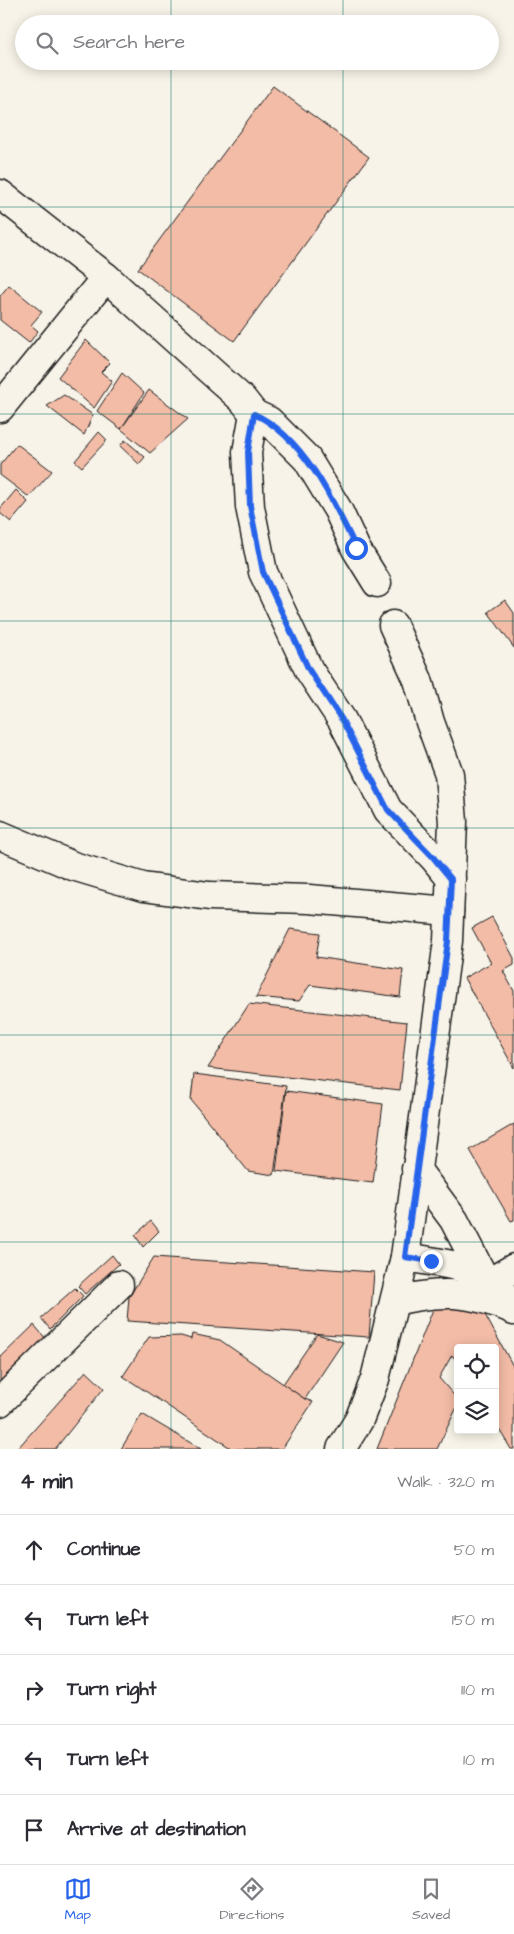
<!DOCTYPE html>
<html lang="en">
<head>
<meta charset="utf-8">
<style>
  :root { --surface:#fff; --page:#f2f2f3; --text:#2b2b33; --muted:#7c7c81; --line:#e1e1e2; --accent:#2563eb }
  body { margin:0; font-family:"Architects Daughter",sans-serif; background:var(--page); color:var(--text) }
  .controls { position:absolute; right:15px; bottom:15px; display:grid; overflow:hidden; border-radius:5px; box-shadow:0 2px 12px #0003 }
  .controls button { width:45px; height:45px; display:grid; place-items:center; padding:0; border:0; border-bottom:1px solid var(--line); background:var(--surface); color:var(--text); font:25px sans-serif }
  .stop { position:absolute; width:15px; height:15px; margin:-11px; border:4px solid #2563eb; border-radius:50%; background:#fff }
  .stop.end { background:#2563eb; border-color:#fff; box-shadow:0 1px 5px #0008 }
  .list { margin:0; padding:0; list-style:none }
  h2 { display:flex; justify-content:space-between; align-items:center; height:65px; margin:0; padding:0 20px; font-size:21px }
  h2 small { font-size:16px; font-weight:400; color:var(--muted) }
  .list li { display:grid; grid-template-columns:32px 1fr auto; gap:15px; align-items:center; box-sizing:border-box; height:70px; padding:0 20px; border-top:1px solid var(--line) }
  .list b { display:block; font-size:19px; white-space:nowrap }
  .list em { font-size:16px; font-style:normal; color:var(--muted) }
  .icon { flex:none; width:28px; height:28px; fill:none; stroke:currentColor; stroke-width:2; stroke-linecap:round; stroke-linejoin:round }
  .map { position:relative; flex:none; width:514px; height:1449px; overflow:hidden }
  .search { position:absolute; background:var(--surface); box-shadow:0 2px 12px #0003; left:15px; right:15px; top:15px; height:55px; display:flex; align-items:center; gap:12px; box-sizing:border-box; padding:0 18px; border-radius:28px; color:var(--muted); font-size:19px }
  .sheet { height:415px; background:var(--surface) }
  nav { display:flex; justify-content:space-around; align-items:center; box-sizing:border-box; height:70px; border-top:1px solid var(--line); background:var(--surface); font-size:14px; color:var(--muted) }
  nav a { display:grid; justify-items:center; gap:2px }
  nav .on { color:var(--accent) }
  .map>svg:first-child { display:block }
  .building { fill:#f3bca7; stroke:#1c1c1c }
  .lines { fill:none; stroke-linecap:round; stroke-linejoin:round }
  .minor-casing { stroke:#1c1c1c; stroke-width:31 }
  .minor { stroke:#f7f3e8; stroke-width:28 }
  .route { stroke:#2563eb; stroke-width:6 }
  .grid { fill:none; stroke:#0f766e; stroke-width:1; stroke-opacity:0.55 }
</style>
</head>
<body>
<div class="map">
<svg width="514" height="1449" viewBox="0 0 514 1449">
  <rect width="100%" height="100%" fill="#f7f3e8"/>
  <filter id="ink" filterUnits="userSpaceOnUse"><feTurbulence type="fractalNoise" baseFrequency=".02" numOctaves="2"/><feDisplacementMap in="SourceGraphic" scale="10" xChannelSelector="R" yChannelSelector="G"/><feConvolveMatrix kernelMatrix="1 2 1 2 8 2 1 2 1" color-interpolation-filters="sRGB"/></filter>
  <g filter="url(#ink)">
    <g class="building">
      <path d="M273,86L369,157L234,341L138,269Z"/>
      <path d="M9,285L42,312L31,325L38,331L29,343L0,320V296Z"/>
      <path d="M86,340L110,363L101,372L112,381L94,408L58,377Z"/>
      <path d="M122,373L144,393L121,429L97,411Z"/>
      <path d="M149,390L188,419L150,453L121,429Z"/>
      <path d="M64,395L93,415L84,435L47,406Z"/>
      <path d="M99,432L107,440L82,467L75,461Z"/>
      <path d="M125,440L145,457L139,464L120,446Z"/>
      <path d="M17,444L52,471L29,497L0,475V465Z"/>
      <path d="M16,490L28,502L11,522L0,513V509Z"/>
      <path d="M505,600L514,613V648L488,612Z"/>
      <path d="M492,917L514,958V965L503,971L514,991V1068L464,978L491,963L472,928Z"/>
      <path d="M290,929L320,933L316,957L403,970L400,997L310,985L299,1001L256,997Z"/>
      <path d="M249,1004L407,1022L400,1090L208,1068Z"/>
      <path d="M194,1074L286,1086L274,1175L248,1171L191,1100Z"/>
      <path d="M286,1091L383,1104L373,1183L276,1171Z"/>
      <path d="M514,1124V1220L511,1221L470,1150Z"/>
      <path d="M151,1221L159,1231L143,1247L135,1235Z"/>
      <path d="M112,1255L119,1264L85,1294L78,1286Z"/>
      <path d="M154,1257L374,1272L369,1337L127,1321L129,1297Z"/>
      <path d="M75,1288L83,1296L50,1329L41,1318Z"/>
      <path d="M456,1300L483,1311L514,1368V1449H511L495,1423V1348H458V1363L452,1355L439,1378L458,1400V1405L437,1449H377L434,1307Z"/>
      <path d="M34,1325L47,1340L0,1383V1358Z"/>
      <path d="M192,1334L220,1340L305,1399L313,1402L282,1449H232L123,1376L149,1337L181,1336L191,1339Z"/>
      <path d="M317,1334L343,1342L305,1399L283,1384Z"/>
      <path d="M86,1371L104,1388L55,1449H17Z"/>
      <path d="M142,1414L201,1449H121Z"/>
    </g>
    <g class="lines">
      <defs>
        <g id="minor">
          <path d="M0,194L106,277L0,408"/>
          <path d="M106,277L243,400L254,414L269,421L307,459L338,510L356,549L377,583"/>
          <path d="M254,414L247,452L250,507L263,572L309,670L342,720L388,810L433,857L451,879"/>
          <path d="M0,835L73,866L143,887L209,896L309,899L449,911"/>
          <path d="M416,1169L454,1220L483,1276"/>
          <path d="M405,1257C438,1263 478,1264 501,1291C506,1297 510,1304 514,1311"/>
          <path d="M490,1282L514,1268"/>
          <path d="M395,1301C439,1290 470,1291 512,1309"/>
          <path d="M0,1402L119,1285"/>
          <path d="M341,1449L359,1420L375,1379L405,1257L448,941L453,822L449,774L430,722L418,680L393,625"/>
        </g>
      </defs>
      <use href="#minor" class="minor-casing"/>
      <use href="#minor" class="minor"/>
    </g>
  </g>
  <g class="lines" filter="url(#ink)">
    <path class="route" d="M356,548C334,502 303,436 254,414L248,452L250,506L263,572L309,670L342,720L388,810L433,857L451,879L448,941L405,1257L431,1261"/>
  </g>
  <path class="grid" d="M171,0V24M343,0V24M171,61V1449M343,61V1449M0,207H514M0,414H514M0,621H514M0,828H514M0,1035H514M0,1242H514"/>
</svg>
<div class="controls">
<button><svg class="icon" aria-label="locate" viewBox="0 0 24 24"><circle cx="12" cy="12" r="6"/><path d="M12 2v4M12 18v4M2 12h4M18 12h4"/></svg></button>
<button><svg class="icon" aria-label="layers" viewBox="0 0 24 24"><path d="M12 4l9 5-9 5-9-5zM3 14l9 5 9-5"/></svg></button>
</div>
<div class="stop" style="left:356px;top:548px"></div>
<div class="stop end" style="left:431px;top:1261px"></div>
<div class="search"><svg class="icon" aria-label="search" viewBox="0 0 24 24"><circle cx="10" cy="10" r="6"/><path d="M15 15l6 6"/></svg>Search here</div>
</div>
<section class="sheet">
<h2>4 min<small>Walk · 320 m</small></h2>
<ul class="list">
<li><svg class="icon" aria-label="ahead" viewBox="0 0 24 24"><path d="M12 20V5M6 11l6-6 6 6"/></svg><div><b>Continue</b></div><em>50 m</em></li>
<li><svg class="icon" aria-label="left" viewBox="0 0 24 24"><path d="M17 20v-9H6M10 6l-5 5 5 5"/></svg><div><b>Turn left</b></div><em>150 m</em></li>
<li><svg class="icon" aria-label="right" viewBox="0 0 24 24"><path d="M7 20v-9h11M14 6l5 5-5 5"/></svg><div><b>Turn right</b></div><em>110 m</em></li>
<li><svg class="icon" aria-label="left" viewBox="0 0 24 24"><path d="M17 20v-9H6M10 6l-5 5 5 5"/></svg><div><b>Turn left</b></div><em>10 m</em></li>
<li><svg class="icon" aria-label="arrive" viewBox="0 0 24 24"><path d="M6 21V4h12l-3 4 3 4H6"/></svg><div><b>Arrive at destination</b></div></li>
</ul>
</section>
<nav>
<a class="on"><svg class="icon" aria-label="map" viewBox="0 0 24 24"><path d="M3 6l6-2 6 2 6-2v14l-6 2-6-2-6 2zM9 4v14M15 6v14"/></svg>Map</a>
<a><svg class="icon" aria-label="directions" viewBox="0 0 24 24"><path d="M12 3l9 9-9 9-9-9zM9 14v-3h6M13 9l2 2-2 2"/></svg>Directions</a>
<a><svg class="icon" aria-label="saved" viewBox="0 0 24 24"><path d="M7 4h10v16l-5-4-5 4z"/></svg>Saved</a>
</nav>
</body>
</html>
